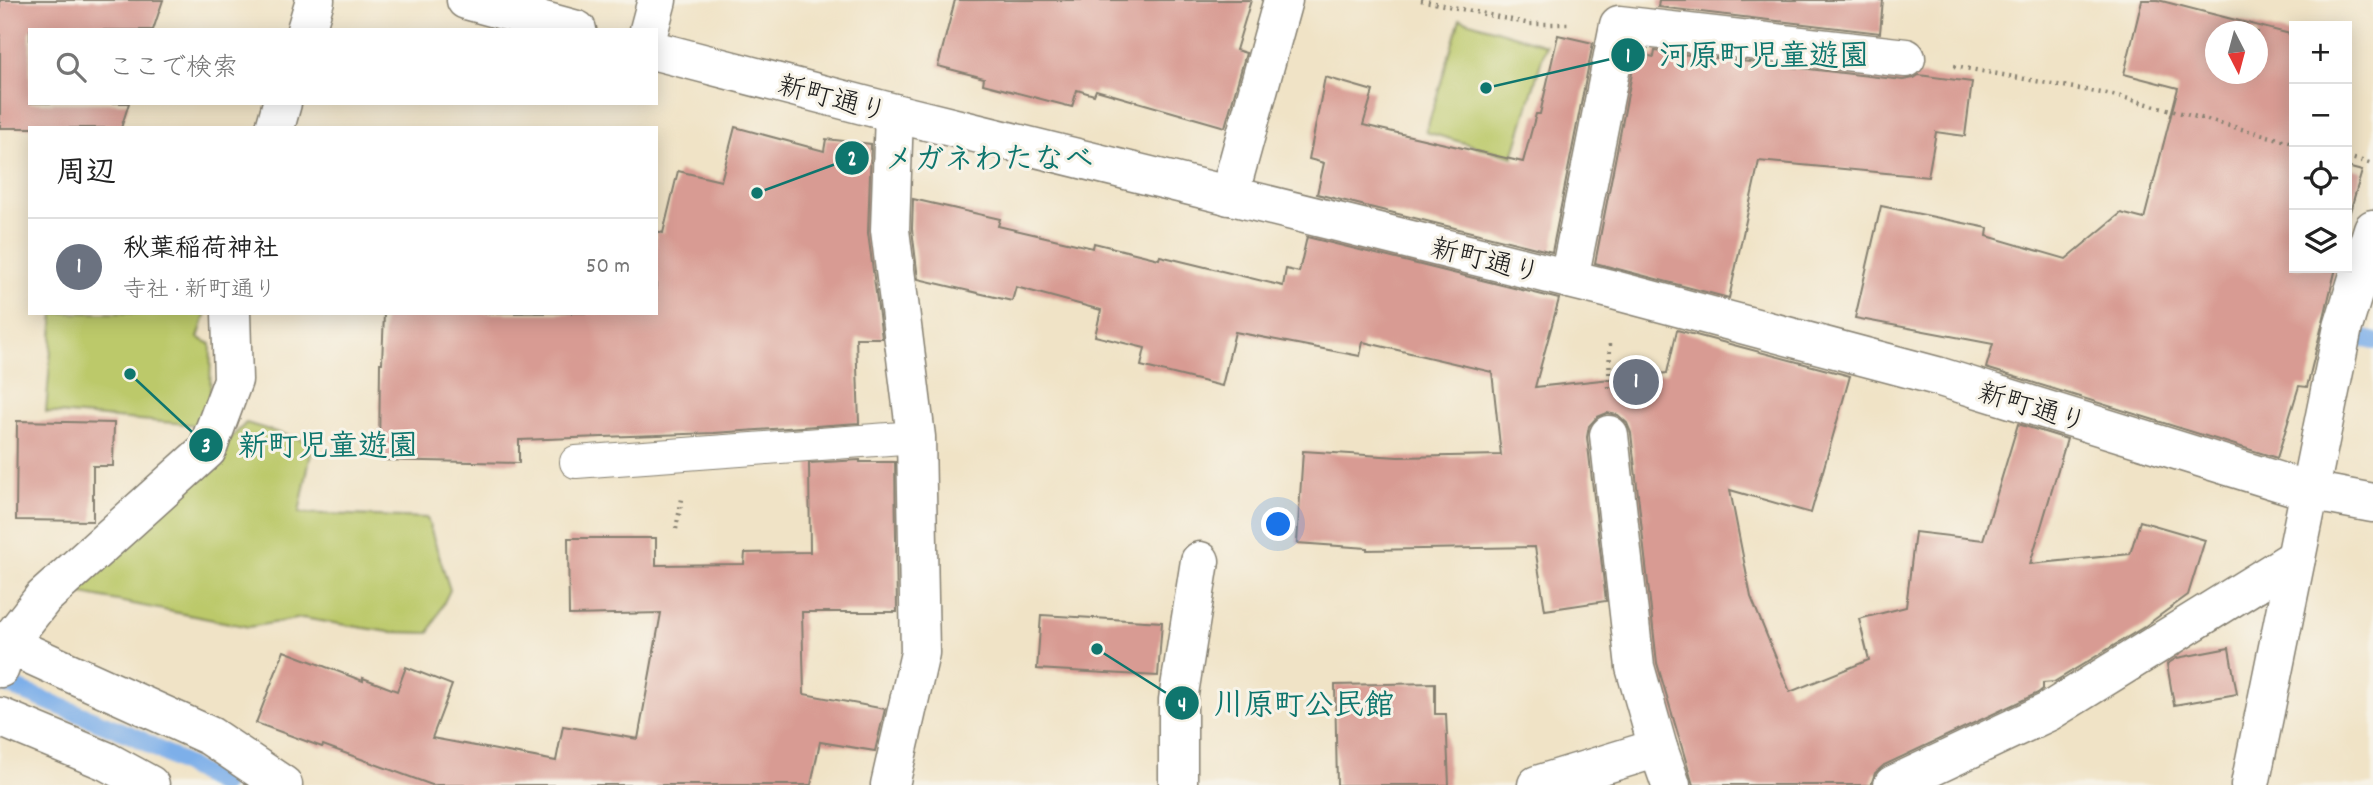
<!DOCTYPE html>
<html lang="ja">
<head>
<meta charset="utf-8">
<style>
  :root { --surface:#fff; --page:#f2f2f2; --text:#222; --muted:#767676; --line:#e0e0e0; --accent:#7c3aed }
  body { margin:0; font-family:Dekko,"Klee One",sans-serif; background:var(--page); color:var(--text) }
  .controls { position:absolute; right:21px; top:21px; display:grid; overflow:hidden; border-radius:0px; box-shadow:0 4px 18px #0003 }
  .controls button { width:63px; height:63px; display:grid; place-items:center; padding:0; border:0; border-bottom:2px solid var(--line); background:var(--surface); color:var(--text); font:35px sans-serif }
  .compass { position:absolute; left:2205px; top:21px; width:63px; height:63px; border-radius:50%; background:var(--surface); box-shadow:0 4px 18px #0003; rotate:174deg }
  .you { position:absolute; left:1279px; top:525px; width:24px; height:24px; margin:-18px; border:5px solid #fff; border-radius:50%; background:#1a73e8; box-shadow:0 0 0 10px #1a73e833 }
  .badge { display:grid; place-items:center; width:46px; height:46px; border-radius:50%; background:var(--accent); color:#fff; font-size:23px; font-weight:700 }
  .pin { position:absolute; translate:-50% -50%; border:4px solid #fff; box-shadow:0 2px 7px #0006 }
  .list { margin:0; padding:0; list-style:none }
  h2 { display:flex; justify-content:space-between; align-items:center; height:91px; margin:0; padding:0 28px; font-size:30px }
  h2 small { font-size:23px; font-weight:400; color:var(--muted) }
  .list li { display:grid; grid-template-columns:46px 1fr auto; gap:21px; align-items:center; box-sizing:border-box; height:98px; padding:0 28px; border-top:2px solid var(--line) }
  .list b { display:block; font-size:26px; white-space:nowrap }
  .list p { margin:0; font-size:23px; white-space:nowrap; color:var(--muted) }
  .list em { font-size:23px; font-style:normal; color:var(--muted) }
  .icon { flex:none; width:38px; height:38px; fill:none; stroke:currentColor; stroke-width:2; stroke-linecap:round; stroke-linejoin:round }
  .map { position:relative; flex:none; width:2373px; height:785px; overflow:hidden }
  .search { position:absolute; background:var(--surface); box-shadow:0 4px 18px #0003; left:28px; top:28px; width:630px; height:77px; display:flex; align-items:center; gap:18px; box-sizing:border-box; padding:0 24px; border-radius:0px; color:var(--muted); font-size:26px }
  .panel { position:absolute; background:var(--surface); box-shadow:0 4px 18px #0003; left:28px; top:126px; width:630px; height:189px; border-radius:0px }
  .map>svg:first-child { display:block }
  .green { fill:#bcc96b; stroke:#6c7244; stroke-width:2 }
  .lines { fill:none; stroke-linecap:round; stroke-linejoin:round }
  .stream { stroke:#7dafe9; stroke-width:18 }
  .building { fill:#d89b93; fill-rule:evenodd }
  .service-casing { stroke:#868071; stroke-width:34 }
  .minor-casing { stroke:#868071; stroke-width:41 }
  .path { stroke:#868071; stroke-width:4.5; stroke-dasharray:2 5; stroke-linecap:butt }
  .service { stroke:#fff; stroke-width:32 }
  .minor { stroke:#fff; stroke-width:38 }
  .labels { text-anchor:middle; stroke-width:6; stroke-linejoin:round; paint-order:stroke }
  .street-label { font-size:28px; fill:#1c1c1c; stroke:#f7f3e8 }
  .leader { fill:none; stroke:#0f766e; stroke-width:2.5 }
  .callout-dot { fill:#0f766e; stroke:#f7f3e8; stroke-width:2.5 }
  .mark-label { font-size:21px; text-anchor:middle; font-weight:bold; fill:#fff }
  .callout-label { font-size:30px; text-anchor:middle; font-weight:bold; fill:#0f766e; stroke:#f7f3e8; stroke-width:6; stroke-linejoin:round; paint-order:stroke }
</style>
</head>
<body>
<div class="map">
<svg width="2373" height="785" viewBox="0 0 2373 785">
  <rect width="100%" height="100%" fill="#f7f3e8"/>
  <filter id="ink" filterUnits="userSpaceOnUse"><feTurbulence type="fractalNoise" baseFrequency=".0143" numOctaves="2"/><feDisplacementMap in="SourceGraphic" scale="14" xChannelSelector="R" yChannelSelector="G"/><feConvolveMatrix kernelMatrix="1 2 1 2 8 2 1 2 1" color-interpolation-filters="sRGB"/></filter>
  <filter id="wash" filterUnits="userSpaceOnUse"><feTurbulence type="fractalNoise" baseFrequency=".00686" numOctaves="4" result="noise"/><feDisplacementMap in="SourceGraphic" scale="28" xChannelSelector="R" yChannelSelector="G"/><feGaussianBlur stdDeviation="1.57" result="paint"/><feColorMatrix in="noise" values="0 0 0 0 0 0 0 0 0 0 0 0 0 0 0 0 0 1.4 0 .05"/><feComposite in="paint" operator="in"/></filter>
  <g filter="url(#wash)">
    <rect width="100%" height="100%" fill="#f0e3c6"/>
    <g class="green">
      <path d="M1460,19L1546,45L1513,157L1426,132Z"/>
      <path d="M54,313H206L198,338L211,344L210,403L197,425L46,412Z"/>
      <path d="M246,423L313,443L299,513L427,518L450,590L429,633L389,632L302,618L249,627L77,593Z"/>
    </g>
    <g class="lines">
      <g class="stream">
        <path d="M2363,338L2373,341"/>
        <path d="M0,682L136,737L222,785"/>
      </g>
    </g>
    <g id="blocks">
      <g class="building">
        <path d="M0,0H163L153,30H30V103H129L121,128H0Z"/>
        <path d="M955,0H1251L1236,50L1246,53L1225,127L1096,90L1094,95L1077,90L1072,107L983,84L984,78L938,66Z"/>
        <path d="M1659,0H1883L1880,33L1658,7Z"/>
        <path d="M2142,0H2158L2294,35V268H2336L2307,387L2299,386L2277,458L1986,368L1993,344L1855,318L1881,206L1988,228L1987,236L2066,259L2121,213L2144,219L2178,88L2124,74ZM2216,32H2258V74H2216Z"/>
        <path d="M1558,35L1593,43L1552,252L1317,194L1324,163L1309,159L1325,77L1373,91L1363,125L1523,162L1536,114H1540Z"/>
        <path d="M1655,51L1903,80L1914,78L1919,75L1972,82L1965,136L1936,132L1928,177L1759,161L1729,298L1595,263L1636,53L1654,57Z"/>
        <path d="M735,127L824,151L826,139L871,144L868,233L882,338H856L859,423L714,433L519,440V463L379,460L380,363H382L384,313H656V231L663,233L678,171L721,181Z"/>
        <path d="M2347,167L2362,171L2347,222Z"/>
        <path d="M913,199L1000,219L998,226L1093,248L1094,243L1159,259L1160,256L1283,286L1286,269L1299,272L1307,237L1559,299L1535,387L1667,373L1677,330L1850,376L1811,513L1730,490L1751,597L1790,692L1869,660L1859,619L1906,607L1915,532L1983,540L2018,424L2067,439L2030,564L2130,554L2140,521L2205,540L2188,595L2144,627L2054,682L2043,683V689L2038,693L1884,765L1875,773L1871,785H1693L1657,663L1631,433L1627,423L1618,415L1607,413L1597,417L1589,426L1587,437L1606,601L1545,610L1535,547L1367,550V548L1297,543L1303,451L1398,457L1501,455L1492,372L1363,342L1360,356L1235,332L1222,386L1141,366L1145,348L1095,336L1101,310L1016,287L1012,301L918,279L912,229Z"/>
        <path d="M17,421L114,423L113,466H93V521L16,520Z"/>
        <path d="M860,460V462H895L897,612H802L804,694L885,709L875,751L820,742L811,785H432L323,745L322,747L256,723L284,651L363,681V678L397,691L406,667L452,685L432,738L556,761L563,726L638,739L661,613L569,615L568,538H656V565L744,564L745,553L810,552L809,463Z"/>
        <path d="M1041,615L1162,622L1158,676L1037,669Z"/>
        <path d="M2229,648L2237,694L2174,705L2167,664L2177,658Z"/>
        <path d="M1435,683V714H1446L1449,785H1337L1335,685Z"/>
      </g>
    </g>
  </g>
  <g filter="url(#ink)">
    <use href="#blocks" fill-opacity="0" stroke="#868071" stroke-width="2"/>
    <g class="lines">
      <defs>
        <path id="service" d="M576,462L916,437"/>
        <g id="minor">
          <path d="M466,0L577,30"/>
          <path d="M306,30L315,0"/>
          <path d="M649,30L657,0"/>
          <path d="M656,51L894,113L1610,289L1937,376L2309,491L2373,503"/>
          <path d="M275,128L282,103"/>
          <path d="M1229,196L1283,0"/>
          <path d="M1569,279L1619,25L1906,58"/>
          <path d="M1609,435L1635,667L1658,748L1671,785"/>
          <path d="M7,644L210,736L283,785"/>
          <path d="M0,668L7,644L43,598L207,450L233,380L231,313"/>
          <path d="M0,717L106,761L150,785"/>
          <path d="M890,785L920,653L916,437L890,230L894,113"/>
          <path d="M1178,785V700L1200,561"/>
          <path d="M1537,785L1658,748"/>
          <path d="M1893,785L2048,712L2296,558"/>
          <path d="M2250,785L2343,327L2373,229"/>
        </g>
      </defs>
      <use href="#service" class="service-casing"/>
      <use href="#minor" class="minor-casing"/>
      <g class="path">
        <path d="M1421,0L1530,24H1568"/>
        <path d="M1954,66L2118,96L2294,143"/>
        <path d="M2347,157L2373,164"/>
        <path d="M1609,388L1610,341"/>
        <path d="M676,529L682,499"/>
      </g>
      <use href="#service" class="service"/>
      <use href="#minor" class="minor"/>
    </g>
  </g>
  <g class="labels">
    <g class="street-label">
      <text transform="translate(833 97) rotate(15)" y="10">新町通り</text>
      <text transform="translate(1486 259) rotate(14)" y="10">新町通り</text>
      <text transform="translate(2033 406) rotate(17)" y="10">新町通り</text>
    </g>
  </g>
  <path class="leader" d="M1486 88L1628 55M757 193L852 158M130 374L206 445M1097 649L1182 703"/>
  <g class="callout-dot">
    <circle cx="1486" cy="88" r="7"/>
    <circle cx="757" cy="193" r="7"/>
    <circle cx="130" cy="374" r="7"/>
    <circle cx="1097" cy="649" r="7"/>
    <circle cx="1628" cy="55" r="18"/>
    <circle cx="852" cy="158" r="18"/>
    <circle cx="206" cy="445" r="18"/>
    <circle cx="1182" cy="703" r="18"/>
  </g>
  <g class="mark-label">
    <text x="1628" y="62">1</text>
    <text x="852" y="165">2</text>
    <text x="206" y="452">3</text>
    <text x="1182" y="711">4</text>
  </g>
  <g class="callout-label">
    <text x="1764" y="65">河原町児童遊園</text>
    <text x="989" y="168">メガネわたなべ</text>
    <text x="328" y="455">新町児童遊園</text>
    <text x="1304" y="714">川原町公民館</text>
  </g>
</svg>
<div class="controls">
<button>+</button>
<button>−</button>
<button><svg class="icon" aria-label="locate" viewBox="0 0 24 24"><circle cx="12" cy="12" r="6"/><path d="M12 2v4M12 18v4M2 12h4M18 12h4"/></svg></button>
<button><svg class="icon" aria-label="layers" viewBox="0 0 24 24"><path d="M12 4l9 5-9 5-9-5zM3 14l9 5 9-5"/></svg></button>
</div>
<svg class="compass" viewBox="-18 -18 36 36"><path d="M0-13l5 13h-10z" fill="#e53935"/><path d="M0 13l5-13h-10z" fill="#767676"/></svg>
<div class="you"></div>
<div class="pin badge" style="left:1636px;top:382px;background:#6b7280">1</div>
<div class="search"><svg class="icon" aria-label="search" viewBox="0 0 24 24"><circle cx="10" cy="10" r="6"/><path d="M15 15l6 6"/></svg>ここで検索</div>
<section class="panel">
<h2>周辺<small></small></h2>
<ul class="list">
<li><span class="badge" style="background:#6b7280">1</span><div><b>秋葉稲荷神社</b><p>寺社 · 新町通り</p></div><em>50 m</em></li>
</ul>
</section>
</div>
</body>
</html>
